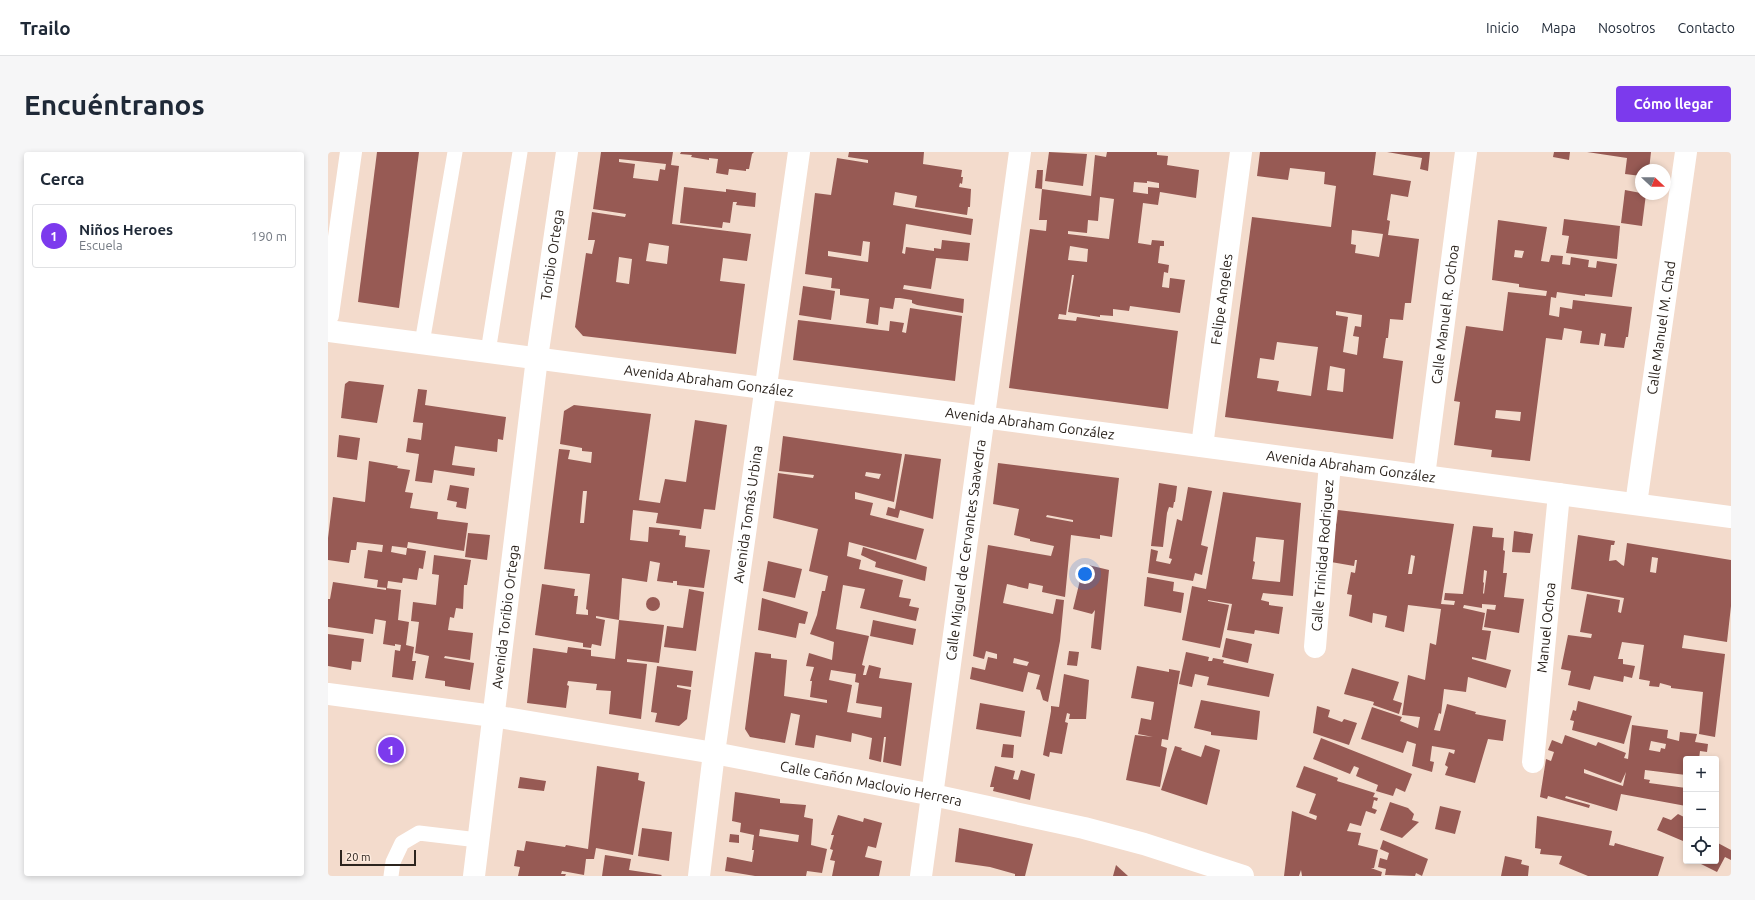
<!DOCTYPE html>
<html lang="es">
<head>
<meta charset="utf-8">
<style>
  :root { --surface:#fff; --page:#f6f6f7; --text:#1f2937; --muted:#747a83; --line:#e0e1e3; --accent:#7c3aed }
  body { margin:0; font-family:Ubuntu,sans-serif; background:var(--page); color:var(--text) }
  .controls { position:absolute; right:12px; bottom:12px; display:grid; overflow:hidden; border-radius:4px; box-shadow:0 2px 6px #0003 }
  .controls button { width:36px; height:36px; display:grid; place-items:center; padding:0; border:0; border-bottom:1px solid var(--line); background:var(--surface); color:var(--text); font:20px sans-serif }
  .compass { position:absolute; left:1307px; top:12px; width:36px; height:36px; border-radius:50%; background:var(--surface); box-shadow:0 2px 6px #0003; rotate:112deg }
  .scale { position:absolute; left:12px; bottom:10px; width:76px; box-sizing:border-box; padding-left:4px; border:2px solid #2c241e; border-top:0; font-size:11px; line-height:14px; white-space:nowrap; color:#2c241e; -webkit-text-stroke:3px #fdeadd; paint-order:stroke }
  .you { position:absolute; left:757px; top:422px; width:14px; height:14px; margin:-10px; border:3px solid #fff; border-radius:50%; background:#1a73e8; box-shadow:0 0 0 6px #1a73e833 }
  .badge { display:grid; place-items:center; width:26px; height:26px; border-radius:50%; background:var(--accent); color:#fff; font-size:13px; font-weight:700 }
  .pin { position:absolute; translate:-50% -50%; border:2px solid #fff; box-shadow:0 1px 4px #0006 }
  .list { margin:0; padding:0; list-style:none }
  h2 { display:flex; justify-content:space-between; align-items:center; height:52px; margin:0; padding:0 16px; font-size:17px }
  h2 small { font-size:13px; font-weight:400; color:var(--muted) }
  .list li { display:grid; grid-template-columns:26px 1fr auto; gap:12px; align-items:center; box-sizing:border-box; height:64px; margin:0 8px 8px; padding:0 8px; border:1px solid var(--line); border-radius:4px }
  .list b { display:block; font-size:15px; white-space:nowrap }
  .list p { margin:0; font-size:13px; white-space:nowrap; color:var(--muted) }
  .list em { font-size:13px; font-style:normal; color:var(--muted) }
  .icon { flex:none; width:22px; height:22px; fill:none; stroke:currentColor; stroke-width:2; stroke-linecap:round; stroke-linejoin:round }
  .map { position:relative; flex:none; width:1403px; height:724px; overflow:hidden; border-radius:4px }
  header { display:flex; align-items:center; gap:24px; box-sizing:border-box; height:56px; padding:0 20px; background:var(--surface); border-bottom:1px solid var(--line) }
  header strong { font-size:19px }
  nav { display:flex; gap:22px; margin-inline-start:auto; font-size:14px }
  .intro { display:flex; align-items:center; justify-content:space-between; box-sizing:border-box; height:96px; padding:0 24px }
  h1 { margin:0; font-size:28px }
  .button { padding:10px 18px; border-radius:4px; background:var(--accent); color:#fff; font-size:14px; font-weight:700 }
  main { display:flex; gap:24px; padding:0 24px }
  aside { flex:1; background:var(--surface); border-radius:4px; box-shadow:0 2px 6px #0003 }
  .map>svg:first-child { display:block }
  .building { fill:#975a54; fill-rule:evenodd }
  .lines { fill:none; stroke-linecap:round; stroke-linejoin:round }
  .lane { stroke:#fff; stroke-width:15 }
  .street { stroke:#fff; stroke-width:22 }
  .secondary { stroke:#fff; stroke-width:22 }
  .labels { text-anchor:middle; stroke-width:4; stroke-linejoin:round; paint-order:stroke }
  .street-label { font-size:14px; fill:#2c241e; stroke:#fdeadd }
</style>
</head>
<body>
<header>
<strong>Trailo</strong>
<nav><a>Inicio</a><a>Mapa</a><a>Nosotros</a><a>Contacto</a></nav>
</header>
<div class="intro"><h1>Encuéntranos</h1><a class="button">Cómo llegar</a></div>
<main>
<aside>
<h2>Cerca<small></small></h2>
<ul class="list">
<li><span class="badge">1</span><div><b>Niños Heroes</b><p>Escuela</p></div><em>190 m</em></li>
</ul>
</aside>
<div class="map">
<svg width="1403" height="724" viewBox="0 0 1403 724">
  <rect width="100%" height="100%" fill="#f3dbcc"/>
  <g class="building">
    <path d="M49,0H91L71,156L30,150Z"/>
    <path d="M273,0H345L343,13L351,14L344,72L423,82L419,109L395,106L392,129L417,132L408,202L255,184L247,175L258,101L264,102L267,88H260L264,60L297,65L298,62L265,57ZM291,7L338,12L337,18L332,17L330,29L305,26L307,12L291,10ZM321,91L341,94L339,112L318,109ZM291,105L304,107L301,132L288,130Z"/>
    <path d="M353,0H426L424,2L421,17H418V19L401,17L400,23L388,21L390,7L381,6V8L363,5L364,3L352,2Z"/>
    <path d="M521,0H596L595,12L634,18L633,25H635L634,32L632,31L631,35L643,37L642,55H640L639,63L587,55L589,44L567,40L565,53L645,67L643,83L578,72L575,96L574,101L577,102L578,95L606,99V96L613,97L614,88L642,91L640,109L608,106L603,137L576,133L575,137L636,147L635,161L589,153L584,151V148L572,146H567L565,157L552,155L550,173L538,171L541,147L512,143V137L503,136L504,126L477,122L487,41L503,43L509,6L540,11V8L520,5ZM535,89L542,90L540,110L500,104V99L533,104Z"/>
    <path d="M721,0L759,2L755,34L717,29Z"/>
    <path d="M779,0H829V3L840,4L839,13L871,18L868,46L832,40L830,53L815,51L810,91L823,93L824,88L836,89V94H832L830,111L841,113L840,121L836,120L834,135L841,136L842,126L857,128L852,161L802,154L801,159L785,157V164L772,163V165L740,160L746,123H744L738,163L731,162L730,167L748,169L749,165L850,179L840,257L681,236L702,77L718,79L719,68H711L714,37L763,44L767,3L778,5ZM819,29L831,31V36L820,35V42L805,40L806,30L819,31ZM772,45L786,47L781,87L740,82V79L759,81L760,68L770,69ZM742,94L760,97L759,110L740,108Z"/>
    <path d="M932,0H1048L1045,23L1083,29L1080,45L1063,42L1059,68L1062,69L1060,83L1091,87L1083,151H1077L1075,168L1062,167L1060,186H1058L1055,206L1075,209L1065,287L897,265L924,65L1003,75L1008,34L996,32L997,20L962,16L960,28L929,24ZM1024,78L1055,82L1051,105L1027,101L1028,93L1023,92ZM1008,159L1034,163L1033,175L1027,174L1025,184L1031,185L1029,203L1015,200L1020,165L1008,163ZM949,190L990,195L983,244L949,239L951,229L929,226L932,206L946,208ZM1002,214L1017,217L1015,240L999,238Z"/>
    <path d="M1059,0H1102L1100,19L1092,17L1094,6Z"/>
    <path d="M1226,0H1242L1241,8L1225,5Z"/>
    <path d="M1259,0H1323L1321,18H1313V24L1297,22L1299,6Z"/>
    <path d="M709,18H715L714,37L707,36Z"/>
    <path d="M356,35L398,40V37L428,41L427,55L408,53L409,50H405L402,71L395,70L394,76L352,71Z"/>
    <path d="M1297,38L1318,42L1314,74L1293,71Z"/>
    <path d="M1236,67L1292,74L1289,107L1238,101L1241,84L1234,83Z"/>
    <path d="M1170,68L1219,75L1213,109L1221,110L1223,103L1235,104L1234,112L1242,113L1243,105L1261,108L1260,115L1268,116L1269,109L1289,112L1284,145L1257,142V144L1229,140L1228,146L1223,145L1221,163L1231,165L1232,155L1244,157L1245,148L1304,155L1300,185H1298L1296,196L1276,194L1278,182L1273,181L1271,193L1252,191L1254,179L1236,176L1234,188L1218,186L1202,309L1163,305L1164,298L1126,293L1132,250L1126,249L1138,174L1175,179L1180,140L1218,144L1219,139L1191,135V132L1164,128ZM1187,98L1196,99L1194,106L1186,105ZM1168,258L1193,260L1192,269L1167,266Z"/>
    <path d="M475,134L507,139L503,168L471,163Z"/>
    <path d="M582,156L634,164L627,229L465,208L470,168L561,179L562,169L576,171L574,180L578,181Z"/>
    <path d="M21,229L56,233L49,271L13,266L17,232Z"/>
    <path d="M90,237L99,238L97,253L178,265L175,288L170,287L169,300L127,294L124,313L147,316L146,324L106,318L104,331L87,329L91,302L78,300L80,286L93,288L95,271L85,270Z"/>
    <path d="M246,253L323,262L311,348L332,351L337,327L358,330L367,268L399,273L387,358L376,357L373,377L328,371L330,361L305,358L302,388L320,390L321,375L352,378L351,383L358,384L357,395L382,398L376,436L349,433V429H345V431L329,429L332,411L322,409L319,430L294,426L291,468L336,473L331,511L299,507V510L319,512L313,567L281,562L283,539L268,538L269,532L240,529L239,533L241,534L238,556L199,551L205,496L239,501L240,495L263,498V504L287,507L291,468L268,464V466L277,468L273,494L264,492L263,496L255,495V491L207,483L214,432L247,437L246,444H250L248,462L260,463V458L258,457L262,422L216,417L231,297L242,298L240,307L263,311L264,300L254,299V296L232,292L236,259ZM255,339H259L256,371H252Z"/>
    <path d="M11,283L32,286L29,308L9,305Z"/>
    <path d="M455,284L574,302L566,350L527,340V347L545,351L542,363L596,377L588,408L521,390L519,404L533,408L531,417L575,428L571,445L583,447L581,454L591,456L588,469L532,456L537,437L515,433L508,477L541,484L534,513L537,514L535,523H538L541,513L553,516L551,526L584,531L573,614L555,610L558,585H556L553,610L541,607L544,586L524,581L523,590L488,583L486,596L467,593L472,563L463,561L457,591L422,585L417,577L427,500L443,502V506L459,508L456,544L499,551V548L482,545L484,529H482L486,515L478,514L481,501L504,508L506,490L482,482L489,463L494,439H497L500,424L481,419L490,377L445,366L450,321L485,326L486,323L451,319ZM538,320L553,322L551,327L537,324ZM503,518L528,522L527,530L531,531L528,551L554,555L553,566L519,560L524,533L501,528Z"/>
    <path d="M577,302L613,307L605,367L572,358L570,366L558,363L560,355L567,357Z"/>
    <path d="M41,309L70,314L69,316L82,318L77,340L85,341L82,356L110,360L109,367L140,371L136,399L80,390L79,396L64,394L63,400L78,403L79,396L98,399L95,417L91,416L89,428L75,426L74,431L60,429L59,436L49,435L50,428L36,426L40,398L54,400L55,393L29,390L28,398H23L21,411L0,408V386L5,345L37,350Z"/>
    <path d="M670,311L791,326L784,385L772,383V387L743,383L737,445L714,440L715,434L701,431L700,437L679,432L675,451L725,462L728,447L736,448L732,489L720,550L715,548L712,538L708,537L712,523L700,520L695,540L642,527L644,515L657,518L660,505L669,507V502L658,499L656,507L645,504L660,393L723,404L726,394L702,389V387L686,383L691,357L665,352ZM719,363L745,368V370L718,365ZM686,506L701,510L699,514L685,511Z"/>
    <path d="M831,331L849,334L847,350H846L845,356L841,355L839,361L835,395L823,394Z"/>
    <path d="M122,333L141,336L138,357L128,355L129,350L119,348Z"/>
    <path d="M860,335L884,339L873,393L880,395L874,423L867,421L865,429L820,421L823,397L830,399L828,409L842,412L844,407L841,406L849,367L854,369Z"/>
    <path d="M895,340L973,351L965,444L935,441L933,448L941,450V453L955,455L951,482L927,478L926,482L899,478L904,452L880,448V449L901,453L892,496L854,488L864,434L878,437ZM928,385L956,388L952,430L924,427L927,410L925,409Z"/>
    <path d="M1010,358L1126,372L1113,452L1126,453L1127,449L1116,448L1117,441L1135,442L1145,374L1165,376L1164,385L1176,386L1175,398L1177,399L1175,421H1179L1176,445L1196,447L1191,481L1156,475L1159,457L1167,458L1168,453L1154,452V456L1136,453L1135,456L1157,461L1154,478L1163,479L1158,508L1144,505V507L1183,518L1178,536L1140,525L1138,540L1116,537L1113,562L1111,561L1106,578L1112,579L1119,552L1148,560L1147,562L1178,568L1175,589L1160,587L1147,631L1117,623L1120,615L1117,613L1121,600L1126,602L1127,598L1104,594L1102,609L1106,610L1104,620L1084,614L1088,592L1079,589L1075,601L1033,587L1044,555L1074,565L1072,569L1090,576L1092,565L1074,563L1080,523L1097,528L1102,491L1108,493L1113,457L1080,453L1076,480L1057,475L1059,464L1045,461L1044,471L1021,464L1024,443L1019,442L1023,420L1027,421L1029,408H1027L1026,414L1003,410ZM1083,403L1087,404L1084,422H1080ZM1156,418L1159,419L1156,442L1155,441L1156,431L1155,430Z"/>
    <path d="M1186,379L1205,382L1202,401L1184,400Z"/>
    <path d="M140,381L162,383L159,408L137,405Z"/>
    <path d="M1250,383L1287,389L1286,393H1283L1281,409L1288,408L1294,413L1296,414L1299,391L1403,408V454L1399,490L1356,483L1354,496L1397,502L1387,585L1371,582L1375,540L1343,536V534L1332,531L1331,535L1321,534L1322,529L1311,527L1316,493L1294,490L1290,507H1295V512L1307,514L1304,526L1296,524L1295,530L1266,524L1262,538L1240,533L1243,519L1233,517L1240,483L1263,486L1264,482L1252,480L1259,442L1292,448L1290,460L1293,461L1296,446L1243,437ZM1324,405L1330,406L1328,421L1322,420Z"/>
    <path d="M535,395L599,415L597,429L547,415L548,410L533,403Z"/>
    <path d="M106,403L143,408L139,433H136L135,457L128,456L126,466L122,465L120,478L145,481L142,508L117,504L116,506L146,511L142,538L117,534V529L97,526L101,504L87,501L91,470L83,469L85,450L108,453L111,423L104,422Z"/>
    <path d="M440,409L474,417L467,446L435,439Z"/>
    <path d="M756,412L781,418L773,498L763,496L767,458L764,462L745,457Z"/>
    <path d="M819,425L846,430L845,439L856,441L853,461L816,454Z"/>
    <path d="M5,430L58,438V436L73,438L70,468L81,470L78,493L86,495L84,509H88L85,528L64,525L67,498L72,499L73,493L67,492V494L55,492L58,469L47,467L45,482L0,475V447H2Z"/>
    <path d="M361,437L376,440L368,499L336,495L339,474L355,476Z"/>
    <circle cx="325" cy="452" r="7"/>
    <path d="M434,446L480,460L477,472L471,471L468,486L430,478Z"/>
    <path d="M545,468L588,477L585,493L542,484Z"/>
    <path d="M0,482L36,487L33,510L24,509L23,518L0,514Z"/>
    <path d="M898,486L924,492L920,511L894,505Z"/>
    <path d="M741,499L751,500L749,514L739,513Z"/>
    <path d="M858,500L881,505L880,509H884L885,506L896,508L895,511L946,522L941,545L879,533L881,525L867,522L864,535L851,532Z"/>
    <path d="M329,514L365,519L363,535L349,533V535L363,538L359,567L351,574L327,570L329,561L323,560Z"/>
    <path d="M809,514L841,520V517L852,519L840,588L834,587L833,594L839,596L832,635L798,628L807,583L825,585L810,582L813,566L823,568L826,550L803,546Z"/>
    <path d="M1024,516L1071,530L1065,548L1074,551L1071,562L1045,553L1046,550L1016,542Z"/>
    <path d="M736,522L761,528L758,567H741L742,562L739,561L737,570L740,571L734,602L722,600L721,605L715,603L723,559V554L731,555Z"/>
    <path d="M873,548L932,559L929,588L883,583V580L866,576Z"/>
    <path d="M1250,549L1304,564L1296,592L1244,578L1246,569L1242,568L1245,558L1248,559Z"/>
    <path d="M652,551L697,559L693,585L648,577Z"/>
    <path d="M989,554L1002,558L1000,565L1014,570L1016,567L1029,571L1021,593L985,581Z"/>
    <path d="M1304,573L1340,578L1339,586L1351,589L1352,580L1369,582L1367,590L1380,592L1379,600L1372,599L1371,607H1358V623L1317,618L1316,627L1322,628L1321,631L1358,636V654L1293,642L1289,659L1238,644L1237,646L1262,653L1261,656L1220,644L1219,647L1212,645L1218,607L1223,609L1226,600L1220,598L1224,588L1234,592L1237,583L1268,594L1270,590L1298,601L1296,606L1300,607ZM1323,589L1338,592L1337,597L1333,596L1332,600L1321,598ZM1256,617L1293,631L1298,620L1295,634L1256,621Z"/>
    <path d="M993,586L1084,622L1077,640L1068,636L1065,644L1048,639L1050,633L1028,624L1031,616L1026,614L1022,622L985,607Z"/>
    <path d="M675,592L686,593L685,606L673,605Z"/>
    <path d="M877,593L892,598L879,653L833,638L847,594L854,596L853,598L873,605Z"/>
    <path d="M269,614L311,621L310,628L317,630L305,703L268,696L266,707H258L256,723L234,719L233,722H238L237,724H190L192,715L186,714L189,698L196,699L198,689L237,695L238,693L260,697Z"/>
    <path d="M667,614L687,619L685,627L690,628L693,618L707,622L702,648L665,639L666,635H662Z"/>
    <path d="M976,614L1010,626L1009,629L1047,641L1045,645L1050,646L1049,649L1046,648L1044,656L1049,658L1047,662L1038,659L1033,674L1022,671L1019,679L1033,681L1030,693L1050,698L1046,716H1043L1054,720L1053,724H974L973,718L971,724H956L964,659L988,668L989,664L981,661L988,642L968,635Z"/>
    <path d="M192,625L218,629L216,639L190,636Z"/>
    <path d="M407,640L452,647V651L478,653L476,665L485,667L483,693L499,697L494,721L479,719L478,724H427L397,719L399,705L424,710L426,698H424L426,683L412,680L413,671L404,669ZM432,677L471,683L470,690L431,684Z"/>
    <path d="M1062,650L1080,656L1086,662L1084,668L1091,670L1074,686L1052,678Z"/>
    <path d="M1112,654L1133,659L1127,682L1107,677Z"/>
    <path d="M1350,662L1358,666V683L1355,689L1329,678L1335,665L1343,668Z"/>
    <path d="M510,663L535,670L536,666L554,671L548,696L540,694L537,705L554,709L551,724H504L507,709L502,708L505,698L502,697L506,683H503Z"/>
    <path d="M1209,664L1284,679L1281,693L1286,694L1287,691L1336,705L1330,724H1260L1231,712L1234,704L1212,702L1213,697L1207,696Z"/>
    <path d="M314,676L344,680L341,709L310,704Z"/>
    <path d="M631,676L705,692L697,724H687V722L662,715L627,710Z"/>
    <path d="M402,682L411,683V691L401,690Z"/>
    <path d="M1055,688L1100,707L1094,724L1088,721L1087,724L1057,723L1058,717L1050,715L1052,706L1059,708L1061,701L1052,697Z"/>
    <path d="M1388,690L1403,698V708L1397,705L1389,720L1367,709H1388Z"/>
    <path d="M277,703L303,707L301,718L334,723L333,724H274Z"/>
    <path d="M1177,704L1194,708L1193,712L1201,714L1200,724H1173Z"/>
    <path d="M788,713L800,724H785Z"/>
  </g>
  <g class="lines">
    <g class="lane">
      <path d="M94,191L127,0"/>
      <path d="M160,200L192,0"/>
      <path d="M63,724L65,710L74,691L91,681L150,688"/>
    </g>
    <g class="street">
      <path d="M0,163L23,0"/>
      <path id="s1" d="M874,294L913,0"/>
      <path id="s2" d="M1096,324L1138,0"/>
      <path id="s3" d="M987,495L1002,311"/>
      <path id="s4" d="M165,564L386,601L605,643L756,676L816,692L915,724"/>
      <path id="s5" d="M1205,610L1231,342"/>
      <path id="s6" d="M371,724L386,601L471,0"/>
      <path id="s7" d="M593,724L692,0"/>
    </g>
    <g class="secondary">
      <path id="s8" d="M0,179C468,239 935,303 1403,365"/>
      <path id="s9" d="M1308,352L1358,0"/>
      <path d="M0,542L165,564"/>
      <path id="s10" d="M146,724L209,206L239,0"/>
    </g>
  </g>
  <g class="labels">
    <g class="street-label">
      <text dy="5" stroke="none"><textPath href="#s10" startOffset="626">Toribio Ortega</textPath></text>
      <text dy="5" stroke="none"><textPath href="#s1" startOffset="148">Felipe Angeles</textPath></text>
      <text dy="5" stroke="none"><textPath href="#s2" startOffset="163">Calle Manuel R. Ochoa</textPath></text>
      <text dy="5" stroke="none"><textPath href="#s9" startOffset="178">Calle Manuel M. Chad</textPath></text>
      <text dy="5" stroke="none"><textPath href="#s8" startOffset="384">Avenida Abraham González</textPath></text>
      <text dy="5" stroke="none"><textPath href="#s8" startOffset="708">Avenida Abraham González</textPath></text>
      <text dy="5" stroke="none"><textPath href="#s8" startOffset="1032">Avenida Abraham González</textPath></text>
      <text dy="5" stroke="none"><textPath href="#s6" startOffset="365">Avenida Tomás Urbina</textPath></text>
      <text dy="5" stroke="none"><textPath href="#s7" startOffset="329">Calle Miguel de Cervantes Saavedra</textPath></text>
      <text dy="5" stroke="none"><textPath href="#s3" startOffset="92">Calle Trinidad Rodriguez</textPath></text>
      <text dy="5" stroke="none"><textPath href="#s10" startOffset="261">Avenida Toribio Ortega</textPath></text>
      <text dy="5" stroke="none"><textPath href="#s5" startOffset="135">Manuel Ochoa</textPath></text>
      <text dy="5" stroke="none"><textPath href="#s4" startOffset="384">Calle Cañón Maclovio Herrera</textPath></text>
    </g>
  </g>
</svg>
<div class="controls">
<button>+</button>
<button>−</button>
<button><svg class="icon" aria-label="locate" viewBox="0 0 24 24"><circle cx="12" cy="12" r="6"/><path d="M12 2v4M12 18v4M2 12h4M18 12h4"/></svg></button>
</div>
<svg class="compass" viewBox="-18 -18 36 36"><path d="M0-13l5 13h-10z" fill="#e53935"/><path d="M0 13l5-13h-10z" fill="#747a83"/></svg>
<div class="scale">20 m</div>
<div class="you"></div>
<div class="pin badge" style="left:63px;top:598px">1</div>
</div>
</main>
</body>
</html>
